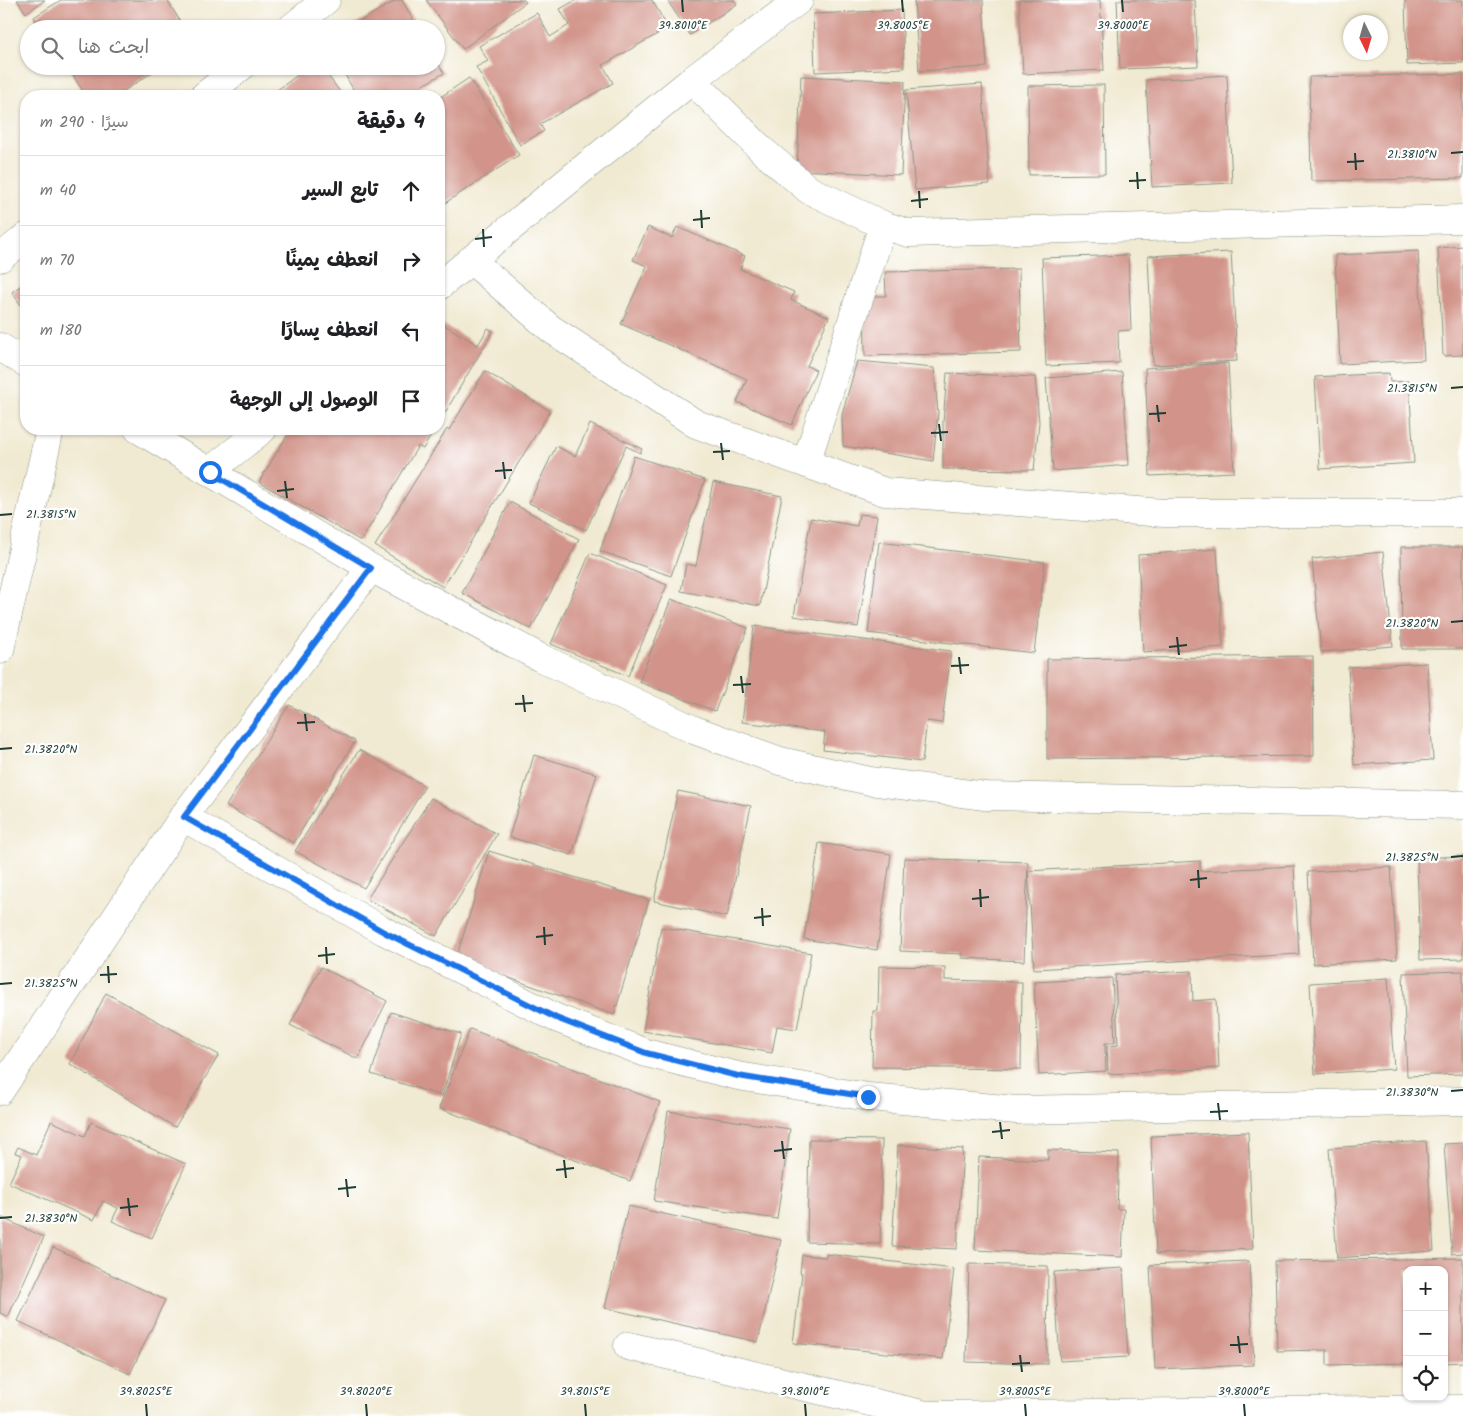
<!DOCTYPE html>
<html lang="ar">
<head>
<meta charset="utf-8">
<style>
  :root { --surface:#fff; --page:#f6f6f6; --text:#202124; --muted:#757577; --line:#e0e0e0 }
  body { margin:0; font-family:Kalam,"Playpen Sans Arabic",sans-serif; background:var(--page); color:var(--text); direction:rtl }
  .controls { position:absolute; right:15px; bottom:15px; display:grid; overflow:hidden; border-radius:10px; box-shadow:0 1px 4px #0004 }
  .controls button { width:45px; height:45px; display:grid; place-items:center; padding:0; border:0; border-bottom:1px solid var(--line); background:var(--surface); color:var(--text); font:25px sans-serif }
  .compass { position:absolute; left:1343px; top:15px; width:45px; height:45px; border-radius:50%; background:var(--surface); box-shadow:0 1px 4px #0004; rotate:175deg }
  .stop { position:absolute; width:15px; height:15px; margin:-11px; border:4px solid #1a73e8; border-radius:50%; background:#fff }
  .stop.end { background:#1a73e8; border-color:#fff; box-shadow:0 1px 5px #0008 }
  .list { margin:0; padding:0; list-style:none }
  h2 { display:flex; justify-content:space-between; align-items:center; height:65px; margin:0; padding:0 20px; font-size:21px }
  h2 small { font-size:16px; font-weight:400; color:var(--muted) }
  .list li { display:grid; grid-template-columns:32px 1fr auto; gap:15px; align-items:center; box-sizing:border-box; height:70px; padding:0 20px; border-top:1px solid var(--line) }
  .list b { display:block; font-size:19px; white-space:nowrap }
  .list em { font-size:16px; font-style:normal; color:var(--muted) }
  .icon { flex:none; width:28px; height:28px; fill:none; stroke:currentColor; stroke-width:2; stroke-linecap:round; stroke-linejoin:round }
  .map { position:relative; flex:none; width:1463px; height:1416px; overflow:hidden; direction:ltr }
  .search { position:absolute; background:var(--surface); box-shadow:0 1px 4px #0004; left:20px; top:20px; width:425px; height:55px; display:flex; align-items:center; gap:12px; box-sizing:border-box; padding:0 18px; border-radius:28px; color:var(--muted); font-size:19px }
  .panel { position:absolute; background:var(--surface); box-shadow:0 1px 4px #0004; left:20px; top:90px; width:425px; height:345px; border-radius:20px; direction:rtl }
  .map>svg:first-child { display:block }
  .building { fill:#d2948a }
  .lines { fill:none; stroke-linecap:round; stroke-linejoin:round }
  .minor-casing { stroke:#889484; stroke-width:29 }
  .minor { stroke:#fff; stroke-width:28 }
  .route { stroke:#1a73e8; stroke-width:6 }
  .ticks { fill:none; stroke:#1f3d34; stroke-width:2 }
  .ticks-label { font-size:12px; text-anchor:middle; fill:#1f3d34; stroke:#fff; stroke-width:4.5; stroke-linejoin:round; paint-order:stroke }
</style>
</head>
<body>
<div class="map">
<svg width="1463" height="1416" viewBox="0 0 1463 1416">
  <rect width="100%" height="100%" fill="#fff"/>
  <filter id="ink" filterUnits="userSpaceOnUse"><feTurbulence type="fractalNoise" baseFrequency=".02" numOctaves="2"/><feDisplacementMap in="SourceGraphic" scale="10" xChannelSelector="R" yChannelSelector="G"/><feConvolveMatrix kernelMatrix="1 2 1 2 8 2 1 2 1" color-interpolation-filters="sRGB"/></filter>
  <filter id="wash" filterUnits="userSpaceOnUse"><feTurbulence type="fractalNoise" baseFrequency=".0096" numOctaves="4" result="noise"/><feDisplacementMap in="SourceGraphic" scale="20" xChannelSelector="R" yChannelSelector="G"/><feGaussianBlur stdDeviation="1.12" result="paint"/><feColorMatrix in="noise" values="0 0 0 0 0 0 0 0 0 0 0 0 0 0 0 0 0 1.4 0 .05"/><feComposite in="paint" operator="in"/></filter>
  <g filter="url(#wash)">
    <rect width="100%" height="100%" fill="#f1ead3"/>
    <g id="blocks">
      <g class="building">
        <path d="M17,0H45L26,13Z"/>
        <path d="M61,0H167L185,29H42L34,17Z"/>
        <path d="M397,0H402L418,29H346Z"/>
        <path d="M426,0H524L526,2L463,49Z"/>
        <path d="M576,0H652L668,28L603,65L613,83L540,124L544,131L520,145L476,67L488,61L479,46L537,13L550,37L569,25L560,9Z"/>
        <path d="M667,0H734L737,4L690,35Z"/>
        <path d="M914,0H983L987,67L919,71Z"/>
        <path d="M1019,0H1100L1104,70L1023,74Z"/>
        <path d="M1117,0H1195L1198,66L1120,69Z"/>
        <path d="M1405,0H1463V63L1407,65Z"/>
        <path d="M902,10L904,68L815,72L813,14Z"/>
        <path d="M436,61L444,73L404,96H357L340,66H436Z"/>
        <path d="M67,66H162L116,96H86Z"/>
        <path d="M310,66H321L343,96H269Z"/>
        <path d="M1463,74V178L1311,181L1309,77Z"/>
        <path d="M1227,75L1232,183L1152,187L1146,80Z"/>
        <path d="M801,76L905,81L901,175L797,170Z"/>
        <path d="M469,78L519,155L439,207V98Z"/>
        <path d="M982,84L990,184L915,190L906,90Z"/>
        <path d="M1104,85L1105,174L1029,175L1028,86Z"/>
        <path d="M648,227L672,238L677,227L745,256L740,269L794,292L791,300L829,317L807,366L816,370L792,425L737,402L747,379L621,324L647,266L633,260Z"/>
        <path d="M1463,246V355L1443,356L1438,248Z"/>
        <path d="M1418,251L1424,360L1340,364L1335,255Z"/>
        <path d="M1231,252L1237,361L1153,365L1148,256Z"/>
        <path d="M1128,255L1131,330L1118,331L1119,363L1046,366L1042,258Z"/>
        <path d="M1019,269L1021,352L865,356L864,296H886L885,272Z"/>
        <path d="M26,282V313L12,292Z"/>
        <path d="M439,322L478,345L488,328L493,331L439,423Z"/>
        <path d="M857,361L934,368L938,413L933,461L843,446L842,415Z"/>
        <path d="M1228,363L1234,472L1150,476L1145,368Z"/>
        <path d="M485,371L550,411L443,587L375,546L447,429L449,430Z"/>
        <path d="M1122,372L1129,465L1053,471L1046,378Z"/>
        <path d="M947,373L1035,377L1039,422L1034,470L943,469V423Z"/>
        <path d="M1389,373L1390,382L1409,381L1414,463L1320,469L1315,377Z"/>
        <path d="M590,424L642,449L640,453L626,446L586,530L529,503L556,446L575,456Z"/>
        <path d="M291,429H435L423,449L418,446L361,541L259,482Z"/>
        <path d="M634,456L705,480L671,576L600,551Z"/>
        <path d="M713,482L782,496L760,606L681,591L686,564L696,566Z"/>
        <path d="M510,502L579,539L531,629L462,593Z"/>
        <path d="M859,514L877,516L858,627L794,616L811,518L857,526Z"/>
        <path d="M879,542L1045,562L1034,653L868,633Z"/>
        <path d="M1401,547H1463V649H1402Z"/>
        <path d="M1217,549L1223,647L1143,652L1138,555Z"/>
        <path d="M1383,552L1393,646L1321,652L1312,559Z"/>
        <path d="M590,553L667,585L628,676L551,644Z"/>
        <path d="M671,599L748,628L715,711L639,682Z"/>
        <path d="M754,626L951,651L942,723L927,721L922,762L823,750L825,732L742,722Z"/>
        <path d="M1313,656L1314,756L1047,759V659Z"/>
        <path d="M1427,663L1433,760L1354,765L1348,667Z"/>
        <path d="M289,705L355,741L294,843L226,806Z"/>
        <path d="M359,750L425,786L364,888L295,851Z"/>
        <path d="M534,755L597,774L572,855L509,837Z"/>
        <path d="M678,791L751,806L727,917L654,901Z"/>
        <path d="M431,798L497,834L436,936L367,899Z"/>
        <path d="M819,843L891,854L877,950L804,939Z"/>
        <path d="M489,851L649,900L614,1015L456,959Z"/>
        <path d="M1463,856V959L1420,960L1417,858Z"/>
        <path d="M904,858L1028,862L1024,961L962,958V954L900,951Z"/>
        <path d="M1200,861V871L1294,866L1299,954L1034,969L1028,871Z"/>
        <path d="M1391,867L1397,959L1313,964L1308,872Z"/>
        <path d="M661,927L811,953L797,1029L777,1026L772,1053L643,1031Z"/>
        <path d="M879,966L945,967V980L1022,982L1021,1069L872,1067L873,1011H878Z"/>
        <path d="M321,967L387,1001L358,1059L290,1025Z"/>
        <path d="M1192,971L1193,1001L1216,999L1219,1068L1108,1074L1107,1046L1118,1045L1115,975Z"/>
        <path d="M1463,971V1074L1407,1076L1403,973Z"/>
        <path d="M1112,978L1115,1043H1105L1106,1071L1039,1075L1034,982Z"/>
        <path d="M1388,978L1394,1069L1315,1074L1310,983Z"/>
        <path d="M106,993L219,1055L175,1127L70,1064Z"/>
        <path d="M391,1012L461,1034L442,1096L371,1074Z"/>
        <path d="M470,1029L660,1102L630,1181L439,1108Z"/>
        <path d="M668,1111L790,1129L777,1219L654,1201Z"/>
        <path d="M51,1121L85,1136L91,1122L186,1164L152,1238L112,1221L118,1208L103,1201L94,1220L9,1183L22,1155L15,1153L18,1147L36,1155Z"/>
        <path d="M1248,1132L1253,1249L1156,1254L1151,1136Z"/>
        <path d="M809,1139L882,1140L880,1244L807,1242Z"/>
        <path d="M1426,1141L1434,1251L1337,1258L1329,1148Z"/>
        <path d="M1463,1143V1253L1452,1254L1444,1144Z"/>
        <path d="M898,1145L963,1149L957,1249L892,1246Z"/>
        <path d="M1048,1150L1119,1153L1117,1209H1124L1122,1257L975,1250L979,1157L1048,1160Z"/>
        <path d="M628,1206L781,1240L758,1342L605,1308Z"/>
        <path d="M0,1217L44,1237L8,1317L0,1313Z"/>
        <path d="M53,1247L165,1300L130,1374L18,1321Z"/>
        <path d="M826,1254L954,1269L943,1359L793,1343L802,1273H800L802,1255L826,1257Z"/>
        <path d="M1463,1258V1362L1444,1363V1270H1407V1363L1327,1365V1350L1277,1351L1275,1261Z"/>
        <path d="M1249,1261L1254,1365L1155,1369L1150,1265Z"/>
        <path d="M969,1264L1048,1266L1047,1364L966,1362Z"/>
        <path d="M1123,1268L1128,1357L1060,1361L1054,1272Z"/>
      </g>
    </g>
  </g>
  <g filter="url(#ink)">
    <use href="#blocks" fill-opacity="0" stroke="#889484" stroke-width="1"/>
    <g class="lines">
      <defs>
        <g id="minor">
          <path d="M290,29L326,0"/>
          <path d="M692,80L764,152L809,190L883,225L908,233L1463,219"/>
          <path d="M204,96L242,66"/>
          <path d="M0,258L26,237"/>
          <path d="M471,260L551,329L696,424L885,492L1164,513H1463"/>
          <path d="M439,286L692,80L799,0"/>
          <path d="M0,347L26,363"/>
          <path d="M138,429L371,568L541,658L694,730L780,761L870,781L985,796L1463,805"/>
          <path d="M806,463L883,225"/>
          <path d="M210,471L263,429"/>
          <path d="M0,650L50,429"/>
          <path d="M183,817L384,931L556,1018L646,1053L738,1076L868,1097L1017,1110L1463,1101"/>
          <path d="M0,1091L183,817L371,568"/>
          <path d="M628,1346L926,1415L1463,1409"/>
        </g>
      </defs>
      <use href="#minor" class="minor-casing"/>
      <use href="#minor" class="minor"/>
    </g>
  </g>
  <g class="lines" filter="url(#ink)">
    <path class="route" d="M210,472L371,568L184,817L384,932L556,1018L646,1053L738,1076L868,1097"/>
  </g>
  <path class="ticks" d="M682,0L683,12M902,0L903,12M1122,0L1123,12M1355,153L1356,170M1451,153L1463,152M1347,162L1364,161M1137,172L1138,189M1129,181L1146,180M919,191L920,208M911,201L928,199M701,210L702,228M693,220L710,218M483,229L484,247M475,239L492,237M1451,388L1463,387M1157,405L1159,422M1149,414L1166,413M939,424L941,441M931,433L948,432M721,443L723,460M713,452L730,451M503,462L505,479M495,471L512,470M285,481L287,498M277,491L294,489M0,515L12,514M1451,622L1463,621M1177,637L1179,655M1169,647L1187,645M959,657L961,674M951,666L969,665M741,676L743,693M733,685L751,684M523,695L525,712M515,704L533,703M305,714L307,731M297,723L315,722M0,749L12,748M1451,857L1463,856M1198,870L1199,888M1190,880L1207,878M980,889L981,907M972,899L989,897M762,908L763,926M754,918L771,916M544,927L545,945M536,937L553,935M326,947L327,964M318,956L335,954M108,966L109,983M100,975L117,974M0,984L12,983M1451,1091L1463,1090M1218,1103L1220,1120M1210,1112L1228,1111M1000,1122L1002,1139M992,1132L1010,1130M782,1141L784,1159M774,1151L792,1149M564,1160L566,1178M556,1170L574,1168M346,1179L348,1197M338,1189L356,1187M128,1198L130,1216M120,1208L138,1206M0,1218L12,1217M1238,1336L1240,1353M1230,1345L1248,1344M1020,1355L1022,1372M1012,1364L1030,1363M146,1404L147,1416M366,1404L367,1416M585,1404L586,1416M805,1404L806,1416M1025,1404L1026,1416M1244,1404L1245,1416"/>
  <g class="ticks-label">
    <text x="683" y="29">39.8010°E</text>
    <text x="903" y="29">39.8005°E</text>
    <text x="1123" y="29">39.8000°E</text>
    <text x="1412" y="158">21.3810°N</text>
    <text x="1412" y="392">21.3815°N</text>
    <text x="51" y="518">21.3815°N</text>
    <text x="1412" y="627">21.3820°N</text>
    <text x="51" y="753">21.3820°N</text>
    <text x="1412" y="861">21.3825°N</text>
    <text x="51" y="987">21.3825°N</text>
    <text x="1412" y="1096">21.3830°N</text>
    <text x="51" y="1222">21.3830°N</text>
    <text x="146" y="1395">39.8025°E</text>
    <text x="366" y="1395">39.8020°E</text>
    <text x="585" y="1395">39.8015°E</text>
    <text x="805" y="1395">39.8010°E</text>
    <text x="1025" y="1395">39.8005°E</text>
    <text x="1244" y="1395">39.8000°E</text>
  </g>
</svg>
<div class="controls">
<button>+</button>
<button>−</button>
<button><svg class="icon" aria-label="locate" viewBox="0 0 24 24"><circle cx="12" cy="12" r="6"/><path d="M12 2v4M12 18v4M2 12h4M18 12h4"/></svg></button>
</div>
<svg class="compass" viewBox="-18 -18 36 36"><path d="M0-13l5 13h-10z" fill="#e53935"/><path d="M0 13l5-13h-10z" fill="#757577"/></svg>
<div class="stop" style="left:210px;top:472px"></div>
<div class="stop end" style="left:868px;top:1097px"></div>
<div class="search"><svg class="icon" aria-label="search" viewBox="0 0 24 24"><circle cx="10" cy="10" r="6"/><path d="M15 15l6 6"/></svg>ابحث هنا</div>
<section class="panel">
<h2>4 دقيقة<small>سيرًا · 290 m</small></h2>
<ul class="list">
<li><svg class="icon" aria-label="ahead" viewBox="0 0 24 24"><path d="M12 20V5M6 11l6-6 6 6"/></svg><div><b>تابع السير</b></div><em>40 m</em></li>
<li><svg class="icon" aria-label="right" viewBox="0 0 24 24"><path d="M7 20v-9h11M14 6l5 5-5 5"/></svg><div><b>انعطف يمينًا</b></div><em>70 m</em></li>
<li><svg class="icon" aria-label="left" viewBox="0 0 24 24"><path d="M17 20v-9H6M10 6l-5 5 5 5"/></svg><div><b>انعطف يسارًا</b></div><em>180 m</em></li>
<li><svg class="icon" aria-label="arrive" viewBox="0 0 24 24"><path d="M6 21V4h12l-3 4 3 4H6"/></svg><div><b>الوصول إلى الوجهة</b></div></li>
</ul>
</section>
</div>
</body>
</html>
